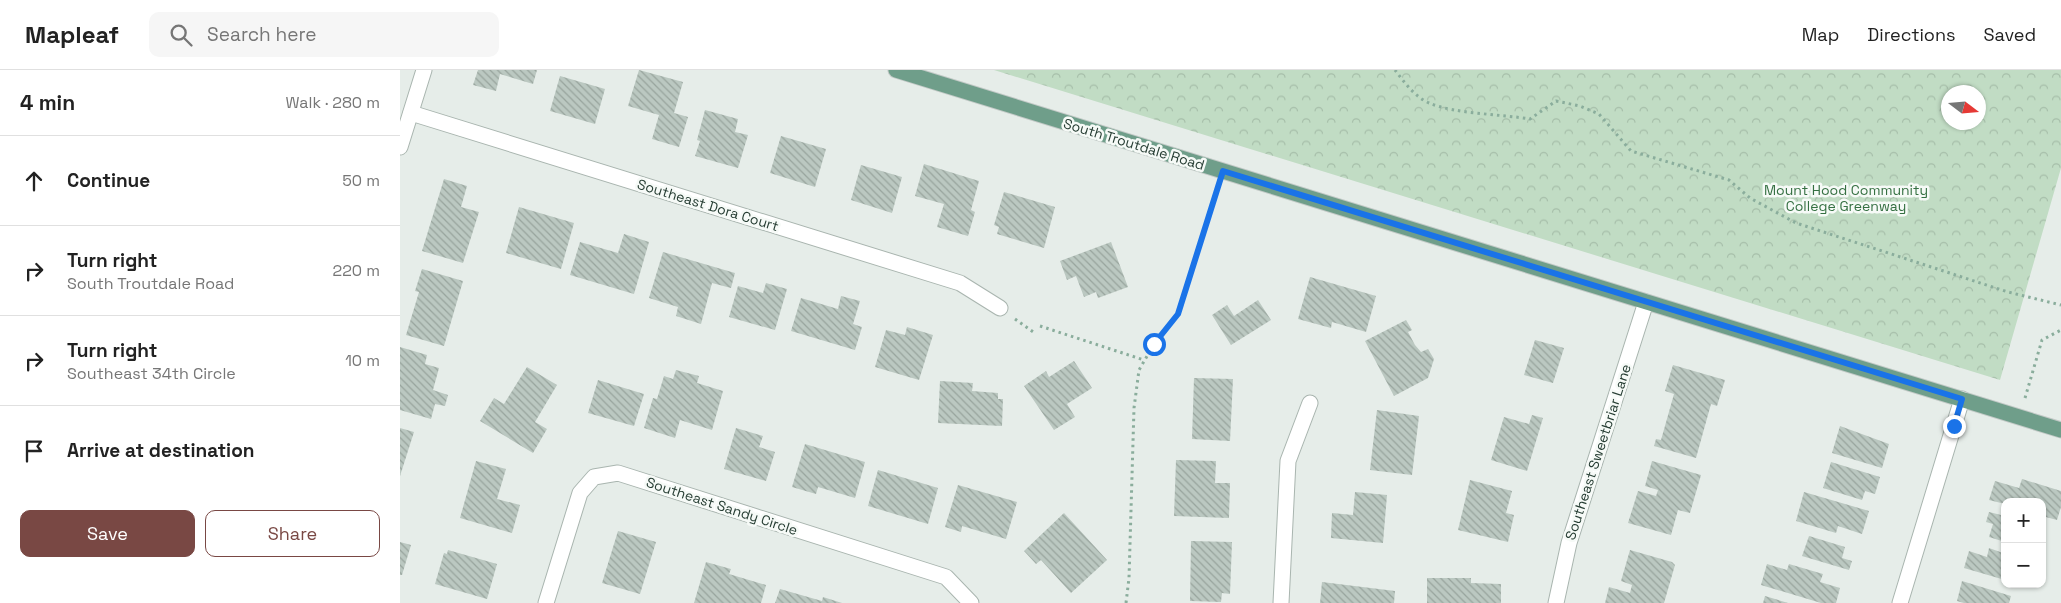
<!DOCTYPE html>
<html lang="en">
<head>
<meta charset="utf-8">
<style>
  :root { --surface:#fff; --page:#f6f6f6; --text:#222; --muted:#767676; --line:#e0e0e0; --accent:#794844 }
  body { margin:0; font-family:"Space Grotesk",sans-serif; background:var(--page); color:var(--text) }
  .controls { position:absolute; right:15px; bottom:15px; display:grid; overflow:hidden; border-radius:10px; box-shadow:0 1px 4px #0004 }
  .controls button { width:45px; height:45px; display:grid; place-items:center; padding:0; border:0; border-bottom:1px solid var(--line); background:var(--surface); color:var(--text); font:25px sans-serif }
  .compass { position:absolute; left:1541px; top:15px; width:45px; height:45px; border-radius:50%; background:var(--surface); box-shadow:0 1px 4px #0004; rotate:106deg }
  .stop { position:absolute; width:15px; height:15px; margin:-11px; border:4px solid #1a73e8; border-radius:50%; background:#fff }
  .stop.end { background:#1a73e8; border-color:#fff; box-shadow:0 1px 5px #0008 }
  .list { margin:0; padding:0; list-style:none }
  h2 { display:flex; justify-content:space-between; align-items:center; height:65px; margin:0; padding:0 20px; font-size:21px }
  h2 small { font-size:16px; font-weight:400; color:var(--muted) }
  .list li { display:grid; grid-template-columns:32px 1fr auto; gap:15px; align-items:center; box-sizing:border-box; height:90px; padding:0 20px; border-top:1px solid var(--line) }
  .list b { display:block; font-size:19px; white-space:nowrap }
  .list p { margin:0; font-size:16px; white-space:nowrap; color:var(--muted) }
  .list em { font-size:16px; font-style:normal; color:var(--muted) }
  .actions { display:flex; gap:10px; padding:15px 20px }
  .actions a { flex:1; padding:11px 0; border:1px solid var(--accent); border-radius:10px; text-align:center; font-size:18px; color:var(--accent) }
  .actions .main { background:var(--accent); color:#fff }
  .icon { flex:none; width:28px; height:28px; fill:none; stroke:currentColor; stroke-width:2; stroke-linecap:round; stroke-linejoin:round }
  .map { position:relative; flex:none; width:1661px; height:533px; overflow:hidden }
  header { display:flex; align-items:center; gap:30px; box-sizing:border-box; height:70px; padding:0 25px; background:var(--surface); border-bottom:1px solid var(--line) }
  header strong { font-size:24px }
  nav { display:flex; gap:28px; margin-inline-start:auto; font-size:18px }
  .search { width:350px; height:45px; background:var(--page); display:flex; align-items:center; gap:12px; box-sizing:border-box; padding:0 18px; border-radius:10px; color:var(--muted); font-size:19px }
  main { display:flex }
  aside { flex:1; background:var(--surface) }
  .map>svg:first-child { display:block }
  .forest { fill:url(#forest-crowns); fill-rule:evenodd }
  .building { fill:url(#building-back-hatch) }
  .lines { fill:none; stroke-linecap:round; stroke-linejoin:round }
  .minor-casing { stroke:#a9b5af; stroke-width:17 }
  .major-casing { stroke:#c2c9c6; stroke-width:17 }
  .path { stroke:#8aad9c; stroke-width:3; stroke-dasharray:2.5 4; stroke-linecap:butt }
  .minor { stroke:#fff; stroke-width:15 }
  .major { stroke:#6f9e8a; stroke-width:15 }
  .route { stroke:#1a73e8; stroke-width:6 }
  .labels { text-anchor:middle; stroke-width:5; stroke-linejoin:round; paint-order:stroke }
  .street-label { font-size:14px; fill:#263d33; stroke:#f6faf7 }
  .park-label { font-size:14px; fill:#357042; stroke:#f6faf7 }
</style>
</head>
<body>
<header>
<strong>Mapleaf</strong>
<div class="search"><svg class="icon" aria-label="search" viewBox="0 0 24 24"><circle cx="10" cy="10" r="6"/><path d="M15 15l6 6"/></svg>Search here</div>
<nav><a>Map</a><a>Directions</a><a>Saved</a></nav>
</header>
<main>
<aside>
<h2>4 min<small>Walk · 280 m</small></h2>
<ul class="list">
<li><svg class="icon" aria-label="ahead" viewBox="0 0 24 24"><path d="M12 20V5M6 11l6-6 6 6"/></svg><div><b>Continue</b></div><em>50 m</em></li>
<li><svg class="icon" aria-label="right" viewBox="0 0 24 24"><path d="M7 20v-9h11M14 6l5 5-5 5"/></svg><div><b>Turn right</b><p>South Troutdale Road</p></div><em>220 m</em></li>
<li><svg class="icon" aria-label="right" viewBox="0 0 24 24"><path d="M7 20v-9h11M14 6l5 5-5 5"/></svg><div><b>Turn right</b><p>Southeast 34th Circle</p></div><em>10 m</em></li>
<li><svg class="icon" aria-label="arrive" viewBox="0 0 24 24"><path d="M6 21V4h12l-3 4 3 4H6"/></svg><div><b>Arrive at destination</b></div></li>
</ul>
<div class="actions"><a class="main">Save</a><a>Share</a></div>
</aside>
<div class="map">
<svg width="1661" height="533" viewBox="0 0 1661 533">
  <defs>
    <pattern id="forest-crowns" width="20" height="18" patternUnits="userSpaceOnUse" patternTransform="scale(1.25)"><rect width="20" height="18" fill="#c1dcc4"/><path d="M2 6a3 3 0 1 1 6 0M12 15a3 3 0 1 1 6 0" fill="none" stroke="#a6bea9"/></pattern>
    <pattern id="building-back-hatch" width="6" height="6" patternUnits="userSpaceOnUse" patternTransform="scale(1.25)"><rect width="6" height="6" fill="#bbc8c1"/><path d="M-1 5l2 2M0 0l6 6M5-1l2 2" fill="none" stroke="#98a49d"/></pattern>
  </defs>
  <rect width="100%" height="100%" fill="#e6ede9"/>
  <path class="forest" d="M594,0H1661V98L1600,310ZM1548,22H1578V52H1548Z"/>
  <g class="building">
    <path d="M78,0H137L133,14L100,4L96,21L73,15Z"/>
    <path d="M239,0L283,12L274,43L288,47L279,77L252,69L259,45L228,36Z"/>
    <path d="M160,6L205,19L195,54L150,41Z"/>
    <path d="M305,40L338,49L335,62L348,65L338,98L295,86L300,71L297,70Z"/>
    <path d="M381,66L426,79L415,117L370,103Z"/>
    <path d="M524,94L579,111L571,140L575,142L568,166L537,157L544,134L515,126Z"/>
    <path d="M461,95L502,107L492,143L451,130Z"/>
    <path d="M44,109L67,116L61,137L79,142L63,193L22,181Z"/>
    <path d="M604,122L655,137L644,178L597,164L599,157L594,155Z"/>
    <path d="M119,137L174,153L161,199L106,183Z"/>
    <path d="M224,164L249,172L234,224L170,205L180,172L218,183Z"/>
    <path d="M711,172L728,217L698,228L696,222L684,227L676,206L667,210L660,191Z"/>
    <path d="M263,182L335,203L331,218L312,213L301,254L276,246L278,237L249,228Z"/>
    <path d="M22,199L63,211L44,276L6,265L19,222L15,221Z"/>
    <path d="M910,207L976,226L966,262L932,252L931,258L898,249Z"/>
    <path d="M366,213L387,219L375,260L329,247L338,216L363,223Z"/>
    <path d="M441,226L460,231L453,254L462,257L455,280L391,261L401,228L438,239Z"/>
    <path d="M858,230L871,250L831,275L812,245L827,235L834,246Z"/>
    <path d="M1006,250L1012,260L1008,262L1015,275L1021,282L1028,279L1034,289L1028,308L994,326L965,271Z"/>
    <path d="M507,257L533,265L519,310L475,297L486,260L505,265Z"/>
    <path d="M1135,270L1164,278L1153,313L1124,305Z"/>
    <path d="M0,277L27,285L25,294L39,298L33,320L48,325L45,336L35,334L31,349L0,340Z"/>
    <path d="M674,291L692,318L667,334L675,347L654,360L624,316L646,301L649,307Z"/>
    <path d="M1273,295L1325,310L1317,336L1311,334L1296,388L1254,376L1256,369L1261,370L1274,324L1265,321Z"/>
    <path d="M127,297L157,315L135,352L147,359L133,383L80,351L94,328L104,334Z"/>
    <path d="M276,300L299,306L297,313L323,321L312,360L280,350L275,368L244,358L253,328L257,329L264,306L273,309Z"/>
    <path d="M794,308L833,309L830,371L792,369Z"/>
    <path d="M198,310L244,324L234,356L188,343Z"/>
    <path d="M540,311L573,313L572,321L598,323V329H603L602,356L538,353Z"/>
    <path d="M977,340L1019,346L1012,405L970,400Z"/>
    <path d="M1132,345L1143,348L1127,401L1091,390L1104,347L1129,354Z"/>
    <path d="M1440,356L1489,374L1482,398L1432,383Z"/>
    <path d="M0,358L14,362L0,406Z"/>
    <path d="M336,358L363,366L359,377L375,382L366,411L324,399Z"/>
    <path d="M405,374L465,392L455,428L418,417L416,424L392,417Z"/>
    <path d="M776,390L816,391L815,413H830L829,448L774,446Z"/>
    <path d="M76,391L106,399L97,429L120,435L112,463L60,448Z"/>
    <path d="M1252,391L1301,405L1290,443L1278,440L1271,465L1228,453L1238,421L1256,426L1258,420L1245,416Z"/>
    <path d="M1431,392L1480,407L1475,424L1465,421L1462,430L1423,418Z"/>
    <path d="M478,400L538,418L528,454L468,436Z"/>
    <path d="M1622,409L1661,421V437L1657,450L1642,446V432H1605V434L1589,430L1595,411L1619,418Z"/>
    <path d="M1070,410L1112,421L1106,443L1114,445L1108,472L1058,460Z"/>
    <path d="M558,415L617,432L606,469L562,456L561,462L545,457Z"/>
    <path d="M955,422L987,425L983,473L931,468L932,443L953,445Z"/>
    <path d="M1404,422L1469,441L1462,464L1438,456L1436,463L1396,451Z"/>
    <path d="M1589,442L1605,446V472L1589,467L1593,454L1586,452Z"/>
    <path d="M664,443L707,490L671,523L641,490L636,494L624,481Z"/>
    <path d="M218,461L256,472L240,524L202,513Z"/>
    <path d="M1409,466L1445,477L1442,488L1452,491L1449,500L1402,486Z"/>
    <path d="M791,471L832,472L830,524L822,523L821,532L790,531Z"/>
    <path d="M0,472L11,475L2,505H0Z"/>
    <path d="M1589,478L1603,483L1601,491L1605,492V510L1564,498L1569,481L1587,487Z"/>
    <path d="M48,480L97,494L87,529L35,514L44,483L47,484Z"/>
    <path d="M1230,480L1272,492L1275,495L1264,533H1205L1209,517L1230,523L1232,515L1221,511Z"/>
    <path d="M306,492L331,499L329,504L366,515L361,533H294Z"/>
    <path d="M1367,494L1387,500L1389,494L1423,504L1420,512L1440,518L1436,533H1421L1361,515Z"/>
    <path d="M1027,508H1071V513L1101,514V533H1027Z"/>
    <path d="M1562,511L1611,526L1609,533H1564L1557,531Z"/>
    <path d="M922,512L995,521L994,533H920Z"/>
    <path d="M380,519L422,531L423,527L442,533H375Z"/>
    <path d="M1365,526L1388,533H1363Z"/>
  </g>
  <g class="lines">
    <defs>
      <g id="minor">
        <path d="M11,43L560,213L600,238"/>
        <path d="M0,77L24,0"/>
        <path d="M146,533L180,423L194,407L218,403L546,507L571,533"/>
        <path d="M881,533L888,391L910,333"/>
        <path d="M1156,533L1169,473L1246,232"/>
        <path d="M1500,533L1562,329"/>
      </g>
      <path id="major" d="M496,0L1661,360"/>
    </defs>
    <use href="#minor" class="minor-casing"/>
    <use href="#major" class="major-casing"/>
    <g class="path">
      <path d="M995,0C1004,12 1015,27 1029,33C1055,44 1100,44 1130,49L1156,31L1180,36L1199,44L1231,81L1329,110L1350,128L1396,153L1608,222L1661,235"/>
      <path d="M615,249L636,264"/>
      <path d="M640,256L744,290"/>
      <path d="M1625,328L1642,270L1661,260"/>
      <path d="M726,533L729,508L734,338L739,300L754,274L778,243L818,118"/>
    </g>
    <use href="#minor" class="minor"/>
    <use href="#major" class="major"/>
  </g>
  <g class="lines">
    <path class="route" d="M754,274L778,244L823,101L1562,329L1554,356"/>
  </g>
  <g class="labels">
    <g class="street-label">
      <text transform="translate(734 74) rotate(17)" y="5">South Troutdale Road</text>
      <text transform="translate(308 135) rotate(17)" y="5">Southeast Dora Court</text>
      <text transform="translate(1198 382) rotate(-72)" y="5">Southeast Sweetbriar Lane</text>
      <text transform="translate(322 436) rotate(18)" y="5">Southeast Sandy Circle</text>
    </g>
    <g class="park-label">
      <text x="1446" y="125">Mount Hood Community<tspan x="1446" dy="16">College Greenway</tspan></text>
    </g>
  </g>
</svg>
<div class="controls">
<button>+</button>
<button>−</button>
</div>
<svg class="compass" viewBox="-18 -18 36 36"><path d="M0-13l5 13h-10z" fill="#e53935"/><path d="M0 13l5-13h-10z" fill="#767676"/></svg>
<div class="stop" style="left:754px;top:274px"></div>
<div class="stop end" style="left:1554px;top:356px"></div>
</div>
</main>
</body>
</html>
